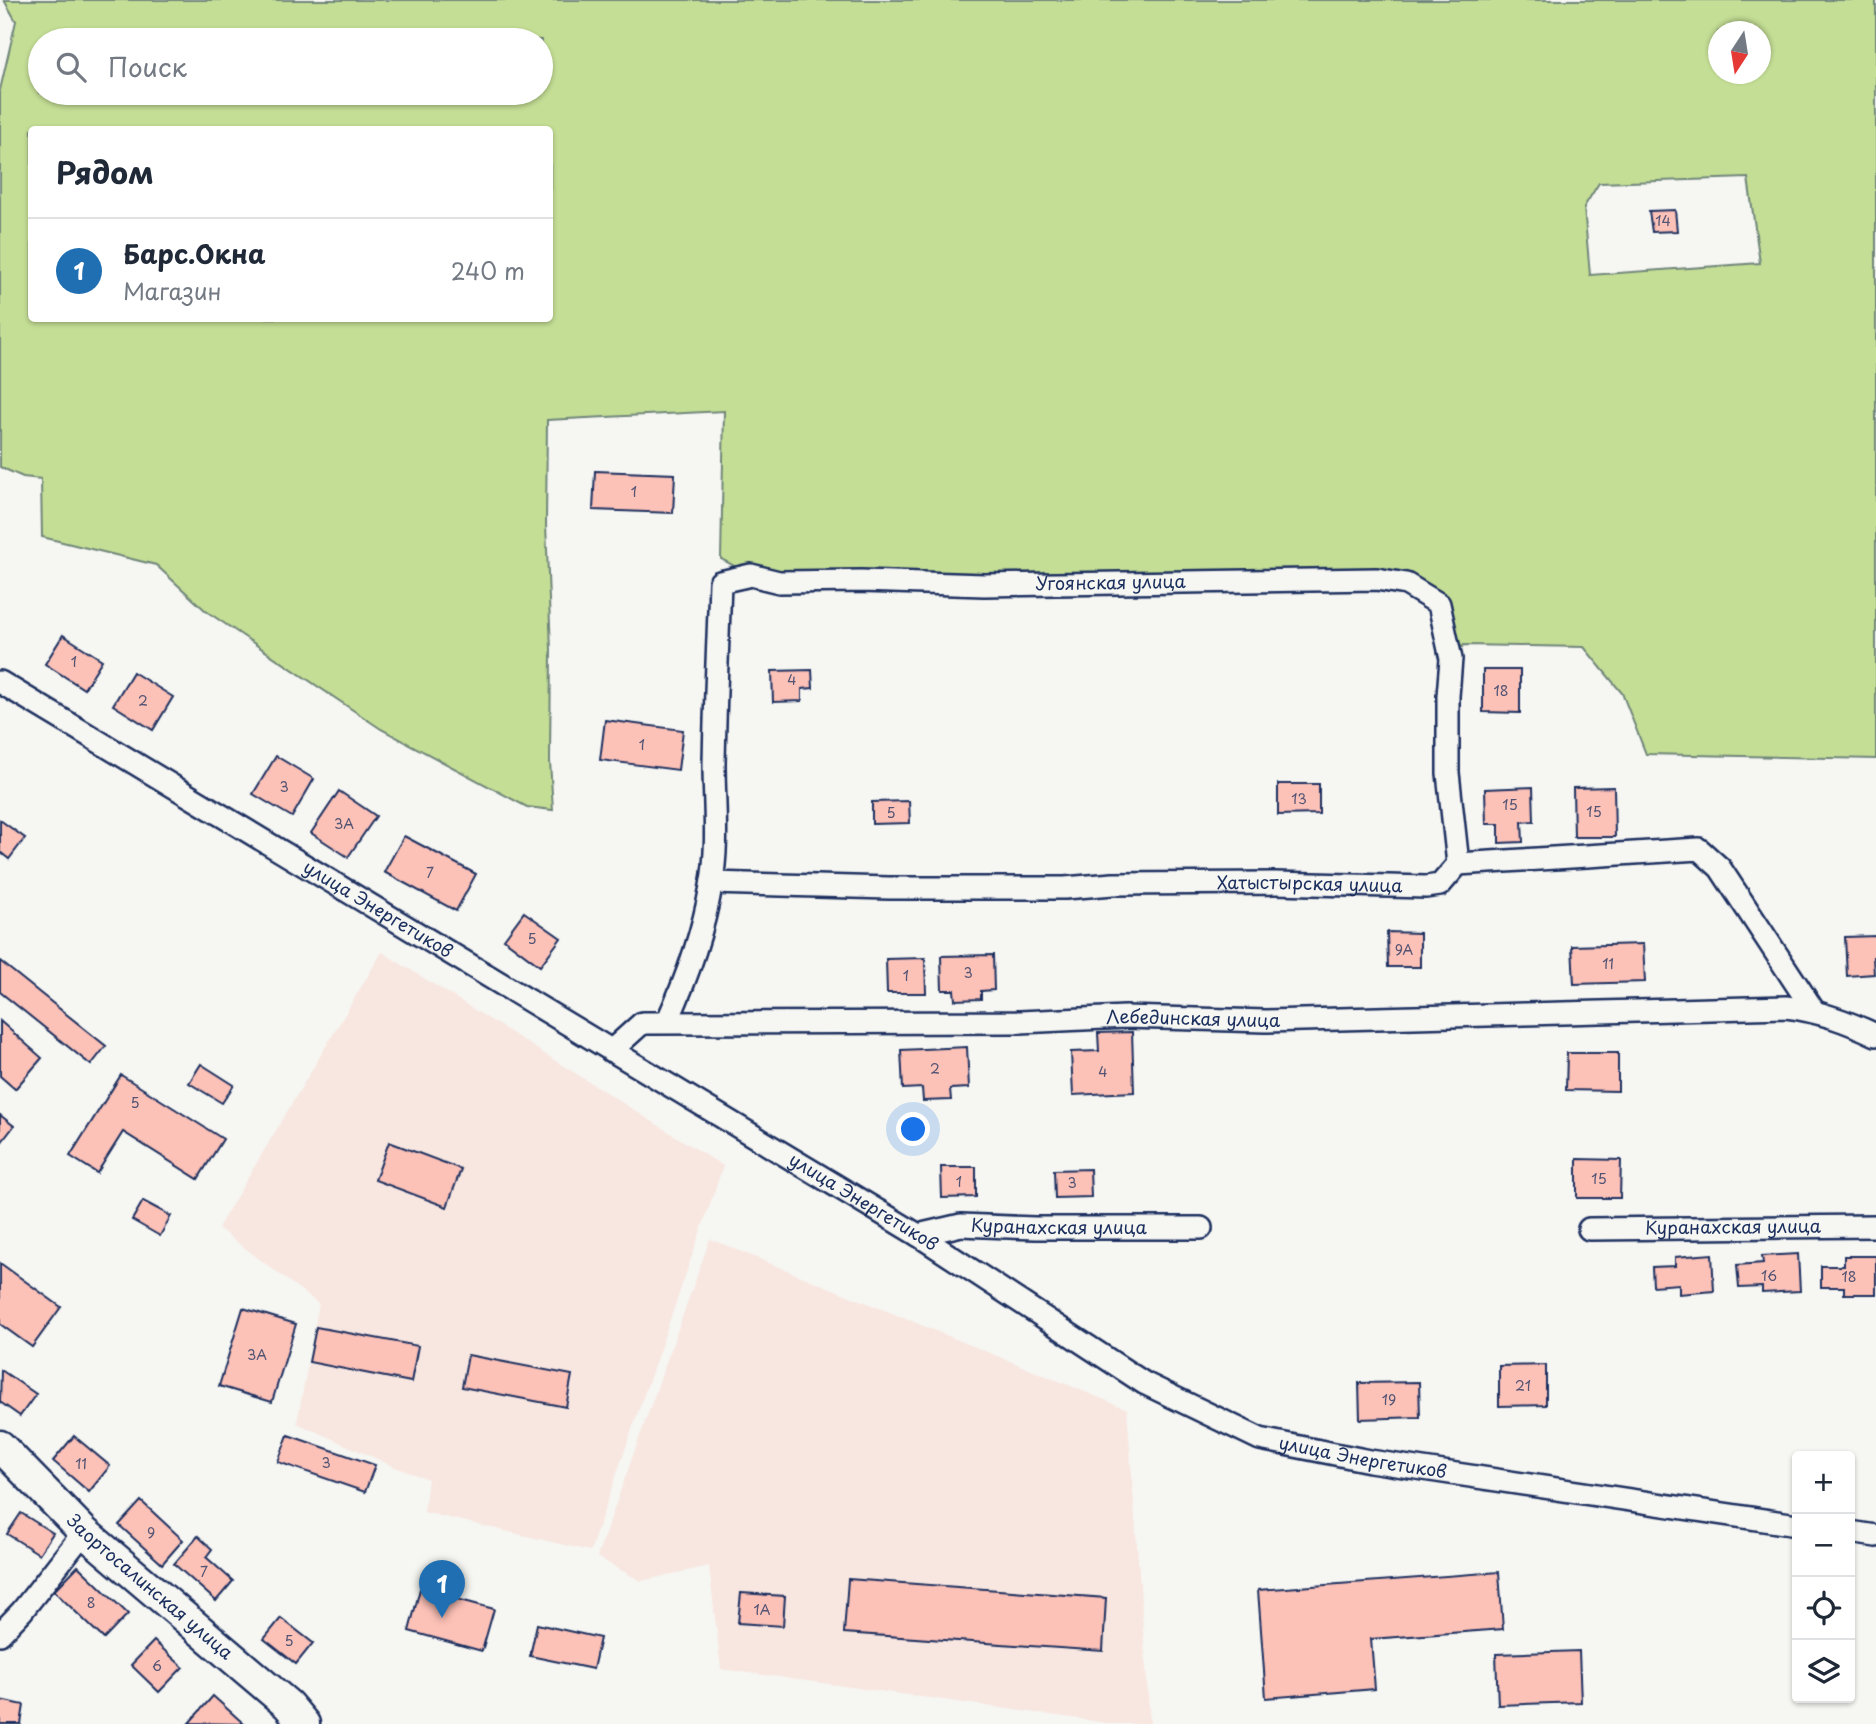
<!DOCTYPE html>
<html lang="ru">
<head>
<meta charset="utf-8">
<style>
  :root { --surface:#fff; --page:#f6f6f7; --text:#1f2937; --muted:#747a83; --line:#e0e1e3; --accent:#1f6fb2 }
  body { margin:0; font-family:"Playpen Sans",sans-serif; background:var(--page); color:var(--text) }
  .controls { position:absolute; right:21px; bottom:21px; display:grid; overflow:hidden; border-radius:7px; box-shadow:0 2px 5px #0004 }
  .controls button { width:63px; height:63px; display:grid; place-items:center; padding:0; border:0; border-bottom:2px solid var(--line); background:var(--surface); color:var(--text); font:35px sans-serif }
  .compass { position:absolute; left:1708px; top:21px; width:63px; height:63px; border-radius:50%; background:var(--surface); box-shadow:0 2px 5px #0004; rotate:192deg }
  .you { position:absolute; left:914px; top:1130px; width:24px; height:24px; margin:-18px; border:5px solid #fff; border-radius:50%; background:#1a73e8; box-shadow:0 0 0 10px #1a73e833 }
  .badge { display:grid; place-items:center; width:46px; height:46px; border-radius:50%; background:var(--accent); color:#fff; font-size:23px; font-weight:700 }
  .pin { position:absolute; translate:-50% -58px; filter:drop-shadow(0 2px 4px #0008) }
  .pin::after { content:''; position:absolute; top:37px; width:24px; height:21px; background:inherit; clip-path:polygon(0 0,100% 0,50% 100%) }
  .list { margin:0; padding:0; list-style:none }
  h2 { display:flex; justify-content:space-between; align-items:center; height:91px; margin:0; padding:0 28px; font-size:30px }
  h2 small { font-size:23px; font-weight:400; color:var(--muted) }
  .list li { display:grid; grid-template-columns:46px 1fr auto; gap:21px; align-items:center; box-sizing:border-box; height:105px; padding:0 28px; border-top:2px solid var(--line) }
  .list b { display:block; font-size:26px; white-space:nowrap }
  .list p { margin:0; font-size:23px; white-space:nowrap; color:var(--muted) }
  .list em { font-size:23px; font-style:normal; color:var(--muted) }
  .icon { flex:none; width:38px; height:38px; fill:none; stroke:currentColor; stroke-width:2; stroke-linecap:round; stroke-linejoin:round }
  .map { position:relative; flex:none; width:1876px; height:1724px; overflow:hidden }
  .search { position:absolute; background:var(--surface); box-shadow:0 2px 5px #0004; left:28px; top:28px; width:525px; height:77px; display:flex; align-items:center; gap:18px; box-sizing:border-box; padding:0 24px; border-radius:38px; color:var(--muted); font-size:26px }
  .panel { position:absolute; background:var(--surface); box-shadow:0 2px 5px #0004; left:28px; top:126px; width:525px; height:196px; border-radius:7px }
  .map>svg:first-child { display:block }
  .built { fill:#f8e6e0 }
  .green { fill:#c4de95; stroke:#70867a; stroke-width:2; fill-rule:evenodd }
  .building { fill:#fcc1b7; stroke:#1b2f5e; stroke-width:2 }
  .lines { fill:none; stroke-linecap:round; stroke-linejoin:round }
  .street-casing { stroke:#1b2f5e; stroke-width:26 }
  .secondary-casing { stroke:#1b2f5e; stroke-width:35 }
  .street { stroke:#f6f6f2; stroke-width:21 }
  .secondary { stroke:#f6f6f2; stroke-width:30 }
  .labels { text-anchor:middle; stroke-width:6; stroke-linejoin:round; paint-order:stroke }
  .number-label { font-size:14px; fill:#535474 }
  .street-label { font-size:18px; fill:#1b2f5e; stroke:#f6f6f2 }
</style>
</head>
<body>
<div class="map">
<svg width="1876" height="1724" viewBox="0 0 1876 1724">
  <rect width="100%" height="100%" fill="#f6f6f2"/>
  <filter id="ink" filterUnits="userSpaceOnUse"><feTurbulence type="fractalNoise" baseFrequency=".0143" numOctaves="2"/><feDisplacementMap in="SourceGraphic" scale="14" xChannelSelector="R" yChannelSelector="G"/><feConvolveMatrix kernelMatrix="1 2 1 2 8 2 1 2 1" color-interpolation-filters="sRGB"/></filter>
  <g filter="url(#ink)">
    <g class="built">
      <path d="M382,952L723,1166L590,1551L424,1512L428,1479L395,1467L297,1423L319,1304L218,1228Z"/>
      <path d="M710,1239L1127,1409L1150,1724H1115L721,1669L709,1566L641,1581L597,1557Z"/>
    </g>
    <path class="green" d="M4,0H1876V759L1646,754L1622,693L1584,647L1464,645L1451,659L1439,604L1406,584L751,575L721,559L724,411L547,420L546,524L551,650L550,761L553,810L527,807L381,729L206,611L156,565L42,537L41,479L23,477L0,467V90L16,21ZM1718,32H1760V74H1718ZM40,40H541V93H40ZM32,130H550V318H32ZM1748,178L1760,263L1590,275L1584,207L1599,183Z"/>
    <g class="building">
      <path d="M1675,210L1677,231L1652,232L1649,211Z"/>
      <path d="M595,471L675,474L673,513L593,510Z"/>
      <path d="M63,635L102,660L84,689L45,664Z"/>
      <path d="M812,670L813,688L802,689V701L773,702L772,671Z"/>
      <path d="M1483,670H1520V713L1483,712Z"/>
      <path d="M133,672L173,697L153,730L113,705Z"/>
      <path d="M605,720L683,730L678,770L600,760Z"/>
      <path d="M276,756L314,779L292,817L253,794Z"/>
      <path d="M1278,784H1319V814L1278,815Z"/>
      <path d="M1533,787L1534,821L1522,822L1523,842L1499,843V824H1486L1485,789Z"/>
      <path d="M1614,787L1615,837H1574L1573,788Z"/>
      <path d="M339,791L376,816L348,857L311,833Z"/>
      <path d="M909,801L910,823L872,824V802Z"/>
      <path d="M0,820L25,838L9,859L0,852Z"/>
      <path d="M404,836L476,874L456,911L384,872Z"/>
      <path d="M524,912L561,938L540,966L504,939Z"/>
      <path d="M1387,932L1420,933V967H1388Z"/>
      <path d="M1876,936V957H1873L1874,974L1847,976L1845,937Z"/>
      <path d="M1643,944L1645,982L1574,984L1572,946Z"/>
      <path d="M993,955L994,990L981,991V999L955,1000L954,990H942L941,956Z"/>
      <path d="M925,958L926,993H887L886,959Z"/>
      <path d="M0,961L106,1046L91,1065L0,992Z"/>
      <path d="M0,1021L42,1058L15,1089L0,1076Z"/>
      <path d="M1132,1032L1134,1092L1073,1095L1071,1052L1099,1051L1098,1033Z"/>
      <path d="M967,1047L969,1088L950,1089L951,1100L923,1101L922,1088L903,1089L901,1050Z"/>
      <path d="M1567,1053H1618V1091L1566,1090Z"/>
      <path d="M201,1064L234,1085L222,1103L189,1083Z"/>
      <path d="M121,1075L223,1139L198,1179L123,1132L97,1173L70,1156Z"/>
      <path d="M0,1115L14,1126L0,1144Z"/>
      <path d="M389,1142L461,1169L447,1207L375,1180Z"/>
      <path d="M1577,1159L1621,1160L1620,1198H1577Z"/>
      <path d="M941,1167H976V1197L942,1198Z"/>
      <path d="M1090,1169L1091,1197L1055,1198L1054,1170Z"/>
      <path d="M143,1201L171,1216L160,1236L132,1220Z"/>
      <path d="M1712,1254L1714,1291L1679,1294V1284L1653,1286L1652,1267L1675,1266V1257Z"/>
      <path d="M1798,1254L1800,1291L1762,1293V1287L1739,1288L1737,1265L1763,1263L1762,1256Z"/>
      <path d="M1844,1256H1876V1294H1844V1287H1821V1266H1844Z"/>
      <path d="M0,1263L61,1307L32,1347L0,1324Z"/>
      <path d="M243,1308L296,1324L272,1402L219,1386Z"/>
      <path d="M316,1327L418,1346L411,1382L309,1362Z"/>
      <path d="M468,1355L572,1375L566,1407L462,1387Z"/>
      <path d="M1546,1365V1405L1499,1406V1366Z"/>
      <path d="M1,1370L36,1394L20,1416L0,1402Z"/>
      <path d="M1419,1382L1420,1417L1360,1419L1359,1383Z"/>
      <path d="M288,1435L375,1465L365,1492L278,1462Z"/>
      <path d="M74,1436L110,1466L89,1492L53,1461Z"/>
      <path d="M141,1501L183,1540L162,1564L119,1525Z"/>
      <path d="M21,1513L53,1533L39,1554L7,1534Z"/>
      <path d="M198,1536L212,1549L206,1557L233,1581L216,1601L174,1564Z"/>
      <path d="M78,1566L128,1614L104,1639L54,1591Z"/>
      <path d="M1499,1572L1503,1629L1371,1639L1375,1689L1266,1698L1258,1590Z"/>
      <path d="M848,1579L1106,1598L1103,1651L844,1633Z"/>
      <path d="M420,1589L494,1609L482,1651L409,1631Z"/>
      <path d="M741,1593L785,1596L783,1626L738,1623Z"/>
      <path d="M281,1618L313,1643L296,1664L264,1639Z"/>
      <path d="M537,1624L600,1638L593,1669L530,1656Z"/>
      <path d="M154,1641L183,1667L159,1692L131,1665Z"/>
      <path d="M1579,1651L1581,1702L1498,1705L1496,1654Z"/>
      <path d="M213,1696L244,1724L189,1723Z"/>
      <path d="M0,1700L24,1705L21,1724H0Z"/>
    </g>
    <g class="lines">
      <defs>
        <g id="street">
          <path id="s1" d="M0,682L918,1235L1144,1383L1260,1439L1370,1461L1797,1525"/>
          <path id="s2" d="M712,883L889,888H1065L1113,884L1275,883L1426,887L1440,885L1458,864L1699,849L1720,868L1814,1011"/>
          <path id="s3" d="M667,1022C687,978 703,933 711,886C719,845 714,804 714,764C715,703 718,643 720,582L751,575L779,582L861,581L984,585L1377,579L1406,584L1439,604L1451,659L1448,696V773L1458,864"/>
          <path id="s4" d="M611,1051L642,1023L1020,1022L1125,1017L1266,1021L1786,1007C1819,1011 1846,1021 1876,1035"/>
          <path id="s5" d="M1589,1229L1876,1226"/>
          <path id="s6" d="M918,1235L961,1225L1035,1228H1201"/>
          <path d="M1850,1532L1876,1536"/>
          <path d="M0,1634L22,1611L84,1532"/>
        </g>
        <g id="secondary">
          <path id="s7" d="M0,1446L84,1532L288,1705L304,1724"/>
        </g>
      </defs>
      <use href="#street" class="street-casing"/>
      <use href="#secondary" class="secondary-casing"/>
      <use href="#street" class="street"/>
      <use href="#secondary" class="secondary"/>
    </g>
  </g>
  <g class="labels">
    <g class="number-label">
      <text x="1663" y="226">14</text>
      <text x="634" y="497">1</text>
      <text x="74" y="667">1</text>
      <text x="792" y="685">4</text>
      <text x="1501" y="696">18</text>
      <text x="143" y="706">2</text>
      <text x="642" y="750">1</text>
      <text x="284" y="792">3</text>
      <text x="1299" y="804">13</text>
      <text x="1510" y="810">15</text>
      <text x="1594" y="817">15</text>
      <text x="891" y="818">5</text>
      <text x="344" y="829">3А</text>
      <text x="430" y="878">7</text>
      <text x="532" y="944">5</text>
      <text x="1404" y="955">9А</text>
      <text x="1608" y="969">11</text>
      <text x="968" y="978">3</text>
      <text x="906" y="981">1</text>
      <text x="935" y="1074">2</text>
      <text x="1103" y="1077">4</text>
      <text x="135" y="1108">5</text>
      <text x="1599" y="1184">15</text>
      <text x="959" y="1187">1</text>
      <text x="1072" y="1188">3</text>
      <text x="1769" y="1281">16</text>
      <text x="1849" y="1282">18</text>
      <text x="257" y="1360">3А</text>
      <text x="1523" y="1391">21</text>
      <text x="1389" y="1405">19</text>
      <text x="326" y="1468">3</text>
      <text x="81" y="1469">11</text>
      <text x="151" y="1538">9</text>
      <text x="204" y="1577">7</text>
      <text x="91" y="1608">8</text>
      <text x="762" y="1615">1А</text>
      <text x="289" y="1646">5</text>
      <text x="157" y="1671">6</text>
    </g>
    <g class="street-label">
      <text dy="6" stroke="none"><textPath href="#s3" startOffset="840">Угоянская улица</textPath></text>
      <text dy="6" stroke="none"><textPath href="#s2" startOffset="598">Хатыстырская улица</textPath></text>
      <text dy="6" stroke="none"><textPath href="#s1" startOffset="441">улица Энергетиков</textPath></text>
      <text dy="6" stroke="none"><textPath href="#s4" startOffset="593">Лебединская улица</textPath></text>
      <text dy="6" stroke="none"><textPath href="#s1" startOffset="1008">улица Энергетиков</textPath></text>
      <text dy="6" stroke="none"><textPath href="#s6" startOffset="142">Куранахская улица</textPath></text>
      <text dy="6" stroke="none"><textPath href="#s5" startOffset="144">Куранахская улица</textPath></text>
      <text dy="6" stroke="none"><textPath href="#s1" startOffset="1575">улица Энергетиков</textPath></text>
      <text dy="6" stroke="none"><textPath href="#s7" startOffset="206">Заортосалинская улица</textPath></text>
    </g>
  </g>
</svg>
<div class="controls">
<button>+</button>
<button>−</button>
<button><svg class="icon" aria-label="locate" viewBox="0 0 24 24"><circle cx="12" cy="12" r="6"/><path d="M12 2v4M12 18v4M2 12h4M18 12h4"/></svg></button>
<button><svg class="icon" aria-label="layers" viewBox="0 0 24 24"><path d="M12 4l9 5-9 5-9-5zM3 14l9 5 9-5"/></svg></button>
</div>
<svg class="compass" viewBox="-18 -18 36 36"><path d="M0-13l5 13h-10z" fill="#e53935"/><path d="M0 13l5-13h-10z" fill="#747a83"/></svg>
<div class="you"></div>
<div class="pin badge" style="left:442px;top:1618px">1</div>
<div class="search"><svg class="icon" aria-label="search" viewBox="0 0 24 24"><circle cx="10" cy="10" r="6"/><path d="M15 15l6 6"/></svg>Поиск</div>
<section class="panel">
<h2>Рядом<small></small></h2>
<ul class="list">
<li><span class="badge">1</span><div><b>Барс.Окна</b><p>Магазин</p></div><em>240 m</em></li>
</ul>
</section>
</div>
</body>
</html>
